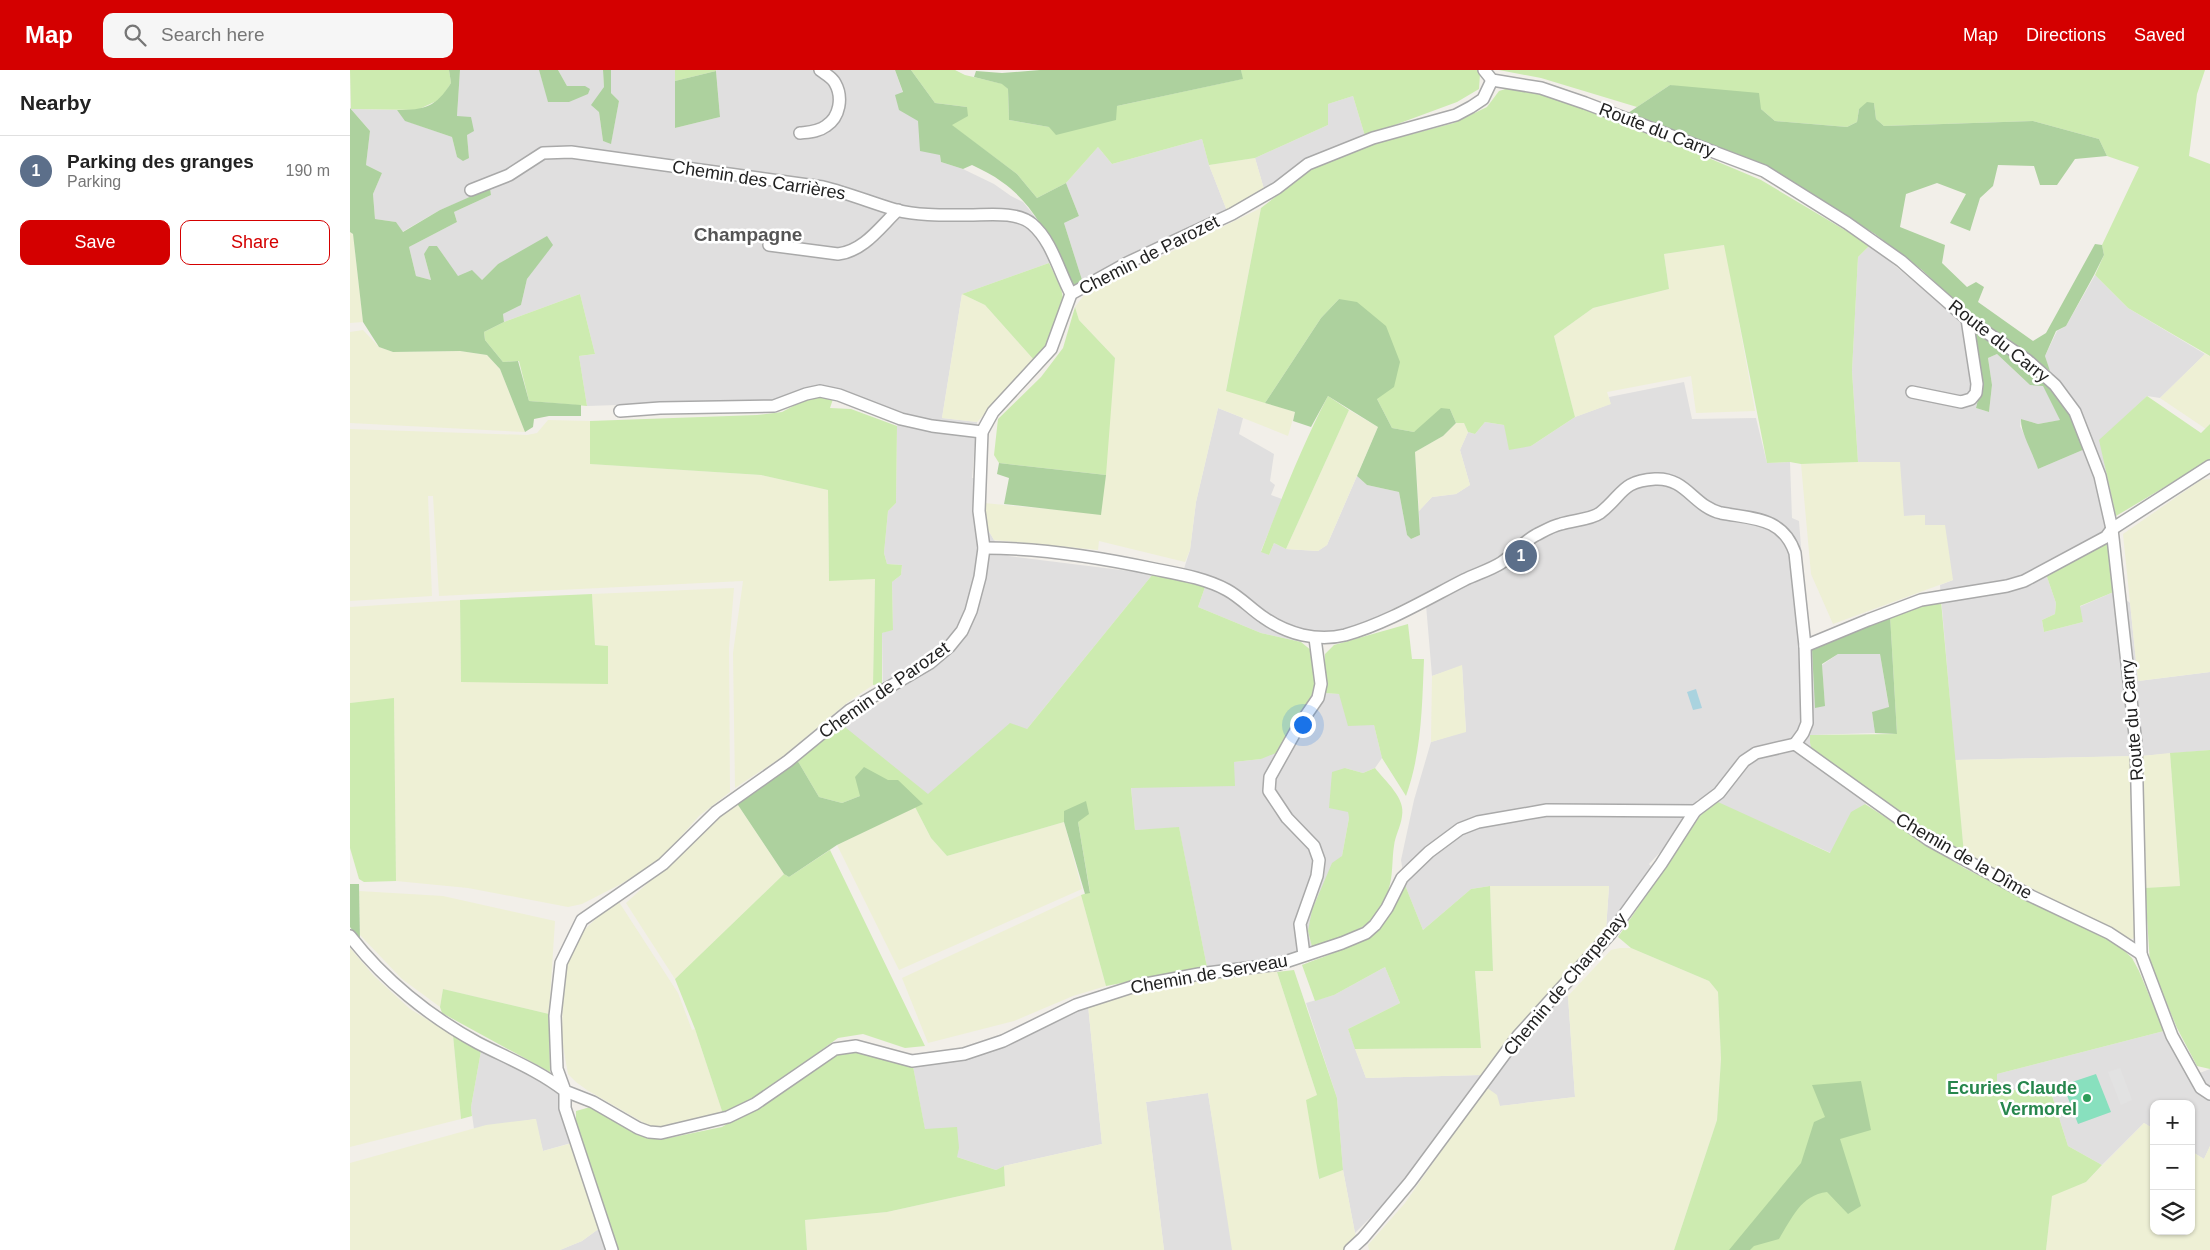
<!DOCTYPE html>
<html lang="en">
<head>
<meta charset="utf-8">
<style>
  :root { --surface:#fff; --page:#f6f6f6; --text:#222; --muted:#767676; --line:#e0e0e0; --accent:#d40000 }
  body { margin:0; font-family:Helvetica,sans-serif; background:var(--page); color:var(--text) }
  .controls { position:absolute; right:15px; bottom:15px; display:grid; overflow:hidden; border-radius:10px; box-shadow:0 1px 4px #0004 }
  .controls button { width:45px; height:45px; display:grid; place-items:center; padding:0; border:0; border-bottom:1px solid var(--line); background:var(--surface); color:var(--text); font:25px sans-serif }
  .you { position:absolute; left:952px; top:654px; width:18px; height:18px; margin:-12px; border:4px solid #fff; border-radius:50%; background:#1a73e8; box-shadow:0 0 0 8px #1a73e833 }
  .badge { display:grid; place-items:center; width:32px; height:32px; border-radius:50%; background:var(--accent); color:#fff; font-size:16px; font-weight:700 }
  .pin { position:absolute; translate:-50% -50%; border:2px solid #fff; box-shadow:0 1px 5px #0006 }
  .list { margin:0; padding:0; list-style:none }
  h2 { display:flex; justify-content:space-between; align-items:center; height:65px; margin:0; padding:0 20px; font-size:21px }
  h2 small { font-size:16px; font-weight:400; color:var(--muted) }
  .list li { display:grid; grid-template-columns:32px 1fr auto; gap:15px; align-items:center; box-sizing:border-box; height:70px; padding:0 20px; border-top:1px solid var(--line) }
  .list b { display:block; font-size:19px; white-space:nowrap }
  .list p { margin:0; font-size:16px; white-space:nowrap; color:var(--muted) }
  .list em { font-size:16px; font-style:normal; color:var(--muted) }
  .actions { display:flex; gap:10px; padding:15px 20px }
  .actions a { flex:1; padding:11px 0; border:1px solid var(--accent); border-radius:10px; text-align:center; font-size:18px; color:var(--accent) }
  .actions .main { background:var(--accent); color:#fff }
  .icon { flex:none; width:28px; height:28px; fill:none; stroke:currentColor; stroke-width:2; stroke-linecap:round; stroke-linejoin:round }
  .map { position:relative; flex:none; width:1860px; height:1180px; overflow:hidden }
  header { display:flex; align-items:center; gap:30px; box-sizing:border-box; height:70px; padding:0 25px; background:var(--accent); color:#fff }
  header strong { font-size:24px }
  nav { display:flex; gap:28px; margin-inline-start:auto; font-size:18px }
  .search { width:350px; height:45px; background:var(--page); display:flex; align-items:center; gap:12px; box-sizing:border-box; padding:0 18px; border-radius:10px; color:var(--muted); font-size:19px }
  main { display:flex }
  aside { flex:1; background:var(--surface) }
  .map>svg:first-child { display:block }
  .residential { fill:#e0dfdf }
  .farmland { fill:#eef0d5 }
  .grass { fill:#cdebb0 }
  .forest { fill:#add19e }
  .pitch { fill:#88e0be }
  .parking { fill:#e2e2e2 }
  .water { fill:#aad3df }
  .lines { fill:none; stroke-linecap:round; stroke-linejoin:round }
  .minor-casing { stroke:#a9a9a9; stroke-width:14 }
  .minor { stroke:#fff; stroke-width:11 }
  .leisure-dot { fill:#2e9e5b; stroke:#fff; stroke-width:2 }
  .labels { text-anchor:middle; stroke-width:5; stroke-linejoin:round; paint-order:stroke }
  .street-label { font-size:18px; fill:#222; stroke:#fff }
  .leisure-label { font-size:18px; font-weight:bold; fill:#27864d; stroke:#fff; text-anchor:end }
  .neighbourhood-label { font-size:19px; font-weight:bold; fill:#555; stroke:#fff }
</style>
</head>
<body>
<header>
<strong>Map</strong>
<div class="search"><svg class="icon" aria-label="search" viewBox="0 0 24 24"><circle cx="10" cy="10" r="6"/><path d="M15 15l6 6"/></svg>Search here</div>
<nav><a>Map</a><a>Directions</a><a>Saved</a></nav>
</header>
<main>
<aside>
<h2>Nearby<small></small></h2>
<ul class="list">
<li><span class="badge" style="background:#5c6f8a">1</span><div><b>Parking des granges</b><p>Parking</p></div><em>190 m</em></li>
</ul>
<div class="actions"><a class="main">Save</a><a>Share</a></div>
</aside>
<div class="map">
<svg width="1860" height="1180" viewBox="0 0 1860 1180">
  <rect width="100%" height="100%" fill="#f2efe9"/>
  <g class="residential">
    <path d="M110,0H189L199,32L235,16H217L208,0H253L254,17L249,42L253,71L261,73L269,31L261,23V0H325V58L370,47L366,0H545L553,23L568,51L590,85L591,92L613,99L644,114L661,126L673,132L695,159L709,187L699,193L612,224L592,348L627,352L622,408H636L634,433L637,458L644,470L659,486L803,504L677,659L573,734L481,664L533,631L532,563L543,559L542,512L551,505L552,495L537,494L534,483L538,441L546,433L547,354L483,329L440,327L420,330L237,336L229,286L245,284L230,224L154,252L153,244L171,235L177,209L202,175L148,194L132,210L108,207L87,176L74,184L81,210L66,206L59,177L107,152L104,142L141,125L140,119L90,140L52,162L46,152L25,149L23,124L32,103L16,95L20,61L1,39L47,40L56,51L102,67L107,87L119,88L117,65L107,46Z"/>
    <path d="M1003,26L1015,66L914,119L905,88L978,55V34Z"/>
    <path d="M852,69L859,95L877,141L733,213L714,153L729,146L716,113L748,77L762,94Z"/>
    <path d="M1520,175L1622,260L1632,313L1626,338L1639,342L1642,315L1638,288L1647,284L1680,315H1693L1711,350L1688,354L1671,349L1670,356L1683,383L1688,399L1735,379L1706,322L1695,286L1707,261L1716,256L1745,205L1778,238L1855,284L1810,328L1797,326L1750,370L1766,446L1751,473L1696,504L1706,533L1705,544L1692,550L1694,562L1733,552L1729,537L1766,521L1780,533L1788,611L1860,602V680L1792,686L1605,690L1590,515L1603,510L1575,455V445L1554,446L1508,392L1502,301L1508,187Z"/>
    <path d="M1334,312L1342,349L1406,348L1417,393L1440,392L1442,448L1449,451L1458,565L1475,636L1472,595L1488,584H1530L1539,638L1522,642L1525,663L1461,665L1460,673L1526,727L1501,743L1481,783L1368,733L1360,725L1347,730L1330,761L1299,794L1303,799L1256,860L1259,816H1140L1121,819L1073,860L1055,815L1051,790L1064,730L1081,672L1116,661L1112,596L1082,606L1075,523L1012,554L951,572L911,563L848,537L855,517L830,511L840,480L846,432L868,338L893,348L889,364L924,384L920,411L925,415L921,425L932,429L911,481L919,485L924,473L936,479L968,481L977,475L1007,406L1017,415L1049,422L1057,465L1061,469L1070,465L1069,441L1082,427L1106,424L1120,415L1110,380L1118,362L1125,364L1135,352L1154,355L1181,376L1225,347L1260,334L1259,327Z"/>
    <path d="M966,618L975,623L989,624L1024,655L1032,688L1025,698L1013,703L995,698L999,748L992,786L958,861L962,877L935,887L857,897L829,758L785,760L781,717L884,715V692L911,689Z"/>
    <path d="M1035,897L1050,933L998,959L1016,1008L1131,1005L1049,1119L1005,1163L993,1100L987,1028L956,933L984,925Z"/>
    <path d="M1213,925L1218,926L1225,1027L1150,1036L1136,1017L1169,971Z"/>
    <path d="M738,935L752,1074L654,1096L646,1100L607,1087L575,1060L562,991L614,984Z"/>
    <path d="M1814,961L1842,1006L1860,999V1076L1854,1089L1841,1081V1034H1804V1059L1794,1053L1752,1095L1718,1076L1699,1016L1647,1022V1004Z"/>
    <path d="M131,981L188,1006L210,1024L221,1073L193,1081L185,1049L124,1059L121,1037Z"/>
    <path d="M858,1023L883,1180H814L796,1032Z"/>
    <path d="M254,1155L262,1180H210L232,1171Z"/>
  </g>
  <g class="farmland">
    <path d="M905,88L914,119L877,141L859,95Z"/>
    <path d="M911,138L876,320L945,342L938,366L868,338L846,432L840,480L835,492L749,471L748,480L644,470L637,458L634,433L751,444L765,288L729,250L725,237L735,224Z"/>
    <path d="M0,162L3,164L13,252L0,253Z"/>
    <path d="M1375,175L1405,341L1346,343L1341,306L1257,322L1261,334L1225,347L1204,266L1243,238L1319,219L1314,184Z"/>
    <path d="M612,224L635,235L685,291L627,352L592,348Z"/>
    <path d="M13,260L29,277L43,282L110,281L137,285L150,299L175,362L0,353V262Z"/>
    <path d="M1855,284L1860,286V354L1856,359L1810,328Z"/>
    <path d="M999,340L1028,357L977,475L968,481L936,479Z"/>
    <path d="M198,350L240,351L241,394L411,405L478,420L479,510L525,509L523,615L498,632L432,687L385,718L383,583L393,511L89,526L83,426H78L82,526L0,531V359L177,365L187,363Z"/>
    <path d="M1106,353H1114L1118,362L1110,380L1120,415L1106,424L1082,427L1069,441L1065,382L1093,366Z"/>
    <path d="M1508,392H1550L1554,446L1575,445V455H1595L1603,510L1483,554L1461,504L1451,394Z"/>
    <path d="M1860,409V602L1788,611L1773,464L1851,410Z"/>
    <path d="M384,518L379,578L380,722L349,746L312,788L271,814L232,834L218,837L118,818L46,811L44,629L0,633V537L110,530L111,612L258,576L245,575L242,524Z"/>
    <path d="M1112,595L1116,662L1081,672L1082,606Z"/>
    <path d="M1820,683L1830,817L1795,818L1792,686Z"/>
    <path d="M1783,686L1786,868L1781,869L1614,784L1605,690Z"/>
    <path d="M386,732L434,804L325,909L276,833Z"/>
    <path d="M565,737L581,768L597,786L714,752L732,819L549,900L487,775Z"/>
    <path d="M1140,816H1259L1256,860L1131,1005L1016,1008L1005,979L1131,978L1125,901H1143Z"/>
    <path d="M9,821L93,826L205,851L199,944L93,919L90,937L52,909L10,865Z"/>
    <path d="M731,825L756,916L723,926L664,951L578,973L552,908Z"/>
    <path d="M267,829L328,923L342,960L345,959L373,1044L326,1056L301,1057L237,1020L226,1012L218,1004L212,971L213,913L217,890L231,863Z"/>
    <path d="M0,878L24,906L60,939L103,965L111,1049L0,1077Z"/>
    <path d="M1270,878H1281L1359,911L1368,922L1371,989L1367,1050L1324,1180H1019L1018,1175L1055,1133L1136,1017L1147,1025L1150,1036L1225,1027L1218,926L1261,880Z"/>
    <path d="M925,896L967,1025L968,1109L993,1100L1005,1163L1009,1175L1005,1180H882L858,1023L796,1032L814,1180H457L455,1150L537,1142L655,1116L654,1096L752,1074L738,935L765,922Z"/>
    <path d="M186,1049L193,1081L226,1072L254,1155L232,1171L210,1180H0V1093L136,1055Z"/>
    <path d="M1794,1053L1804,1059V1161H1841V1081L1854,1089L1860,1076V1180H1696L1702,1125L1736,1112Z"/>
  </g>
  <g class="grass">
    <path d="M0,0H99L101,13L91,29L67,40L1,39Z"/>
    <path d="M325,0H366V1L325,11Z"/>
    <path d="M561,0H605L615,5L653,14L658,19L659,50L699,57L767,36L892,9L891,0H1127L1130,4L1129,19L1107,32L1015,66L1003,26L978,34V55L905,88L859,95L852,69L762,94L748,77L716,113L687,128L667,104L601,55L617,37L585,33Z"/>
    <path d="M1149,0H1855L1847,24L1839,86L1860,94V286L1778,238L1745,205L1754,185L1752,175L1789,97L1757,86L1749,69L1683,51L1534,56L1526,49L1524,33L1509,39L1507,52L1497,57L1425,51L1411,39L1320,15L1287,37L1191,8Z"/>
    <path d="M1162,17L1198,24L1318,71L1411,110L1520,175L1508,187L1502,301L1508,392L1451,394L1440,392L1417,393L1374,175L1314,184L1319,219L1243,238L1204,266L1225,347L1181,376L1159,380L1154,355L1135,352L1125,364L1118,362L1114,353H1106L1100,339L1064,362L1042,358L1027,329L989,229L971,248L915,333L876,321L911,138L960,100L1024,74L1104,53L1137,37L1149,21Z"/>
    <path d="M699,193L711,218L713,228L698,273L685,291L635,235L612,224Z"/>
    <path d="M230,224L245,284L229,286L237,336L179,331L169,291L153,292L135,270L134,262L154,252Z"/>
    <path d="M725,237L729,250L765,288L756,405L649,393L644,385L648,349L691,307L713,278Z"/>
    <path d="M464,325L483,329L480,338L501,339L547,356L546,433L538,441L534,483L537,494L552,495L551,505L542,512L543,560L532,563V614L523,615L525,509L479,511L478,420L411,405L240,394V351L407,345L432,342Z"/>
    <path d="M978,326L999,340L936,479L924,473L919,485L911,482C931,429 952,376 978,326Z"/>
    <path d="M1797,326L1851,363L1860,354V390L1766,446L1749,370Z"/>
    <path d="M1751,473L1759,475L1766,521L1730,536L1733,552L1694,562L1692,550L1705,544L1706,533L1696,504Z"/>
    <path d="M803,504L855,517L848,537L911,563L951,572L962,581L966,618L926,683L911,689L884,692L885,716L781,718L785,760L829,757L857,897L756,916L731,825L740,822L728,752L714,741V752L597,786L581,768L565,737L572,734L510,726L492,733L469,727L446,688L490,653L578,724L660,653L677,659Z"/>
    <path d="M242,524L245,575L258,576V614L111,612L110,530Z"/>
    <path d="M1591,531L1614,784L1526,727L1463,683L1460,673V665L1547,664L1540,545L1574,534Z"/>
    <path d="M1058,554L1062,589H1074C1072,636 1072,681 1056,726L1032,688L1024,655L998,656L989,624L975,623V584L984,575Z"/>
    <path d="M44,628L46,811L14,812L9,809L0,778V633Z"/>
    <path d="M1860,680V999L1847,996L1827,958L1800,893L1795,818L1830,816L1820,683Z"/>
    <path d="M995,698L1013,703L1025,698C1035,711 1056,728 1052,746C1051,756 1045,766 1044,776C1042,788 1043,802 1040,814C1030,859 1001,863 962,877L958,861L962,840L982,793L992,786L999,748L998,742L979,738L982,702Z"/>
    <path d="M1368,732L1480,783L1501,742L1515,734L1614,798L1766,873L1782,888L1789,901L1814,961L1647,1004V1022L1699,1016L1718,1076L1752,1095L1736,1112L1702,1126L1696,1180H1324L1367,1050L1371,989L1368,922L1359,911L1281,878L1268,867L1352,743Z"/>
    <path d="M480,780L575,976L555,978L513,964L488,968L393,1037L373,1044L345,959L325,909L434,804L439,807Z"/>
    <path d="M1055,815L1073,860L1121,819L1140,816L1143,901H1125L1131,978L1005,979L998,959L1050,933L1035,897L984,925L965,931L952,895C968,889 1015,872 1026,861C1038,848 1046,831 1055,815Z"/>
    <path d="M944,900L987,1028L993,1100L969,1109L956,1030L967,1025L927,902Z"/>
    <path d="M93,919L199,944L200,1002L92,943L90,937Z"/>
    <path d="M103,965L131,981L121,1037L122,1046L111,1049Z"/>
    <path d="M506,976L562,991L575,1059L607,1057L609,1078L607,1087L646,1100L654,1096L655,1116L537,1142L455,1150L457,1180H262L226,1072V1041L244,1036L290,1065L319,1068L372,1057L405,1036L485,979Z"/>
  </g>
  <g class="forest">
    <path d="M99,0H110L107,46L121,47L124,61L117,65L119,88L113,91L107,87L102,67L55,51L47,40C75,40 86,37 101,13Z"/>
    <path d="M189,0H208L217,16H235L240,19L238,24L219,32H198Z"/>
    <path d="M253,0H261V23L269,31L261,74L253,71L249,42L241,35L254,17Z"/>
    <path d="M545,0H561L585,33L617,37L618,46L602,55L667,104L687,128L716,113L729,146L714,153L733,213L724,216C705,180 687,136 652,112C643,105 632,100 622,95L613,99L591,92L590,85L570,81L568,51L549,40L545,25L553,22Z"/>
    <path d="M690,0H891L893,9L767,36L766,50L706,65L699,57L659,50L658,19L652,14L624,7L626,1L652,3Z"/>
    <path d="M366,1L370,47L325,58V11Z"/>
    <path d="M1320,15L1409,23L1411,39L1425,51L1497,57L1507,52L1509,39L1517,32L1524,33L1526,49L1534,56L1683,51L1749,69L1757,86L1725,89L1707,115H1690L1684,96L1648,95L1643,116L1630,128L1620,161L1600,153L1616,124L1587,113L1556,124L1550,157L1595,175L1592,193L1617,217L1626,212L1634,217L1628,232L1683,271L1696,263L1745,174L1752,175L1754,185L1744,205L1716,256L1706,261L1695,286L1700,301L1617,242L1572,200L1525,164L1421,99L1278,43Z"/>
    <path d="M0,38L20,61L16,95L32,103L23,124L25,149L46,152L53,162L90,140L140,118L141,125L104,142L107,152L59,177L66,206L81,210L74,184L79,176H87L108,206L122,200L132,210L148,194L197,166L203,175L177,209L171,235L153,244L154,252L134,262L135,270L153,292L168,291L179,331L231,335V346H199L184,349L183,357L175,362L150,299L137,285L110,281L43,282L29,277L13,252L3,164L0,162Z"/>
    <path d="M989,229L1007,232L1036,256L1050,292L1044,317L1027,329L1042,358L1064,362L1091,338L1100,339L1106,353L1093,366L1065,382L1070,465L1061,469L1057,465L1049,422L1017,415L1007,406L1028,357L978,326L961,357L943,351L945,342L915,333L971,248Z"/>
    <path d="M1622,260H1628C1662,284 1704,308 1724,346C1729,356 1732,369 1735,379L1688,399C1684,385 1670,362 1671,349L1688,354L1710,350L1693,316L1680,315L1647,284L1638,288L1642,315L1639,342L1626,338L1632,313Z"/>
    <path d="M649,393L756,405L751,445L654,434L659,408L647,404Z"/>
    <path d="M1540,545L1547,664L1525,663L1522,642L1539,637L1530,584H1488L1472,594L1475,636L1465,638L1462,579Z"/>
    <path d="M446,688L469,727L492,733L510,726L505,707L514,697L538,710H548L573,734L487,775L439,807L434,804L386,732Z"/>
    <path d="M736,731L739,744L728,752L740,823L735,824L714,752V741Z"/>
    <path d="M0,814H9L10,871L0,857Z"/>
    <path d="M1511,1011L1521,1060L1490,1069L1511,1136L1498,1144L1477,1122C1451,1125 1442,1148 1429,1169L1404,1176L1400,1180H1379L1451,1093L1464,1052L1475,1047L1462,1015Z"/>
  </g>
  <path class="pitch" d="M1746,1004L1761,1042L1728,1054L1713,1015Z"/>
  <g class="parking">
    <path d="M1174,475L1181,480L1182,492L1178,494V499L1146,504L1145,500Z"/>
    <path d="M1770,998L1782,1030L1771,1035L1758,1002Z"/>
  </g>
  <path class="water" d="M1346,619L1352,638L1343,640L1337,622Z"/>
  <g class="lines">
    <defs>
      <g id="minor">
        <path d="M1134,0L1142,10L1191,18L1235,33L1414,101L1497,153L1551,191L1617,249L1677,290L1705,315L1725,342L1750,406L1762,459L1786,674L1791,884L1822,966L1851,1018L1860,1024"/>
        <path d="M1142,10L1133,29L1121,37L1106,45L1023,68L958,94L927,118L882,144L777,193L721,224L701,279L643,342L632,362L629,441L634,478L630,507L621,541L612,561L599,577L580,593L500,640L438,691L366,742L313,794L232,850L211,893L205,946L207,999L215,1021L243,1032L288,1058L299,1062L311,1063L378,1047L405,1034L485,979L506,976L562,991L614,984L653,971L726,935L785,916L849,904L929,894L992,873L1016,863L1025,855L1037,838L1052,808L1079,782L1110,759L1128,752L1197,740L1345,741"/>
        <path d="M450,63C459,62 468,62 476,56C490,47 493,27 485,13C482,7 475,4 470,0"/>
        <path d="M121,120L159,105L193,83L221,82L473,117C498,123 522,133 546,140C569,146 596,145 619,145C637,145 667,141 682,154C702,171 709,202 721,224"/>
        <path d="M419,175L488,184C514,181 530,157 548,140"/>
        <path d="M1562,322L1611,332L1621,329L1626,323L1627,314L1617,249"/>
        <path d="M270,341L310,338L424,336L456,324L470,321L489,325L551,349L582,356L632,362"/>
        <path d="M634,478C691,478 748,487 804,499C829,504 855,508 877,520C890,527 901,539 913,547C937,564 967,572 995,565C1037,553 1075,530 1114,510C1126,504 1140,500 1151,493C1163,485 1173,472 1186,465C1194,461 1202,456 1211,454C1222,450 1240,450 1250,443C1273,425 1271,411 1305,409C1336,407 1344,437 1371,443C1403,449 1433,447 1445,483L1455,576L1457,653L1453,663L1445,674"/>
        <path d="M1455,576L1518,550L1571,530L1657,516L1674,511L1756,467L1762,459L1860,396"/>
        <path d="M1445,674L1579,770L1681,826L1759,863L1791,884"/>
        <path d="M0,866C33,909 80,947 128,973C157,988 188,1000 215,1021V1038L262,1180"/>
        <path d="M954,885L950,854L967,806L969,790L964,776L937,748L919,721L920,707L948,657L968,628L971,614L965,568"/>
        <path d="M1000,1180L1013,1168L1060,1112L1168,966L1261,863L1311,794L1345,741L1369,723L1394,691L1406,683L1445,674"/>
      </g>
    </defs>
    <use href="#minor" class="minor-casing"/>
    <use href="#minor" class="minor"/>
  </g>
  <circle class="leisure-dot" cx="1737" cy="1028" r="5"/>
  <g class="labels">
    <g class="street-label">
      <text transform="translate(1307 60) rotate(21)" y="6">Route du Carry</text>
      <text transform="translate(409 110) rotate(9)" y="6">Chemin des Carrières</text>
      <text transform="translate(799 185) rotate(-27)" y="6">Chemin de Parozet</text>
      <text transform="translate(1649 271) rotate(38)" y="6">Route du Carry</text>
      <text transform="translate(534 620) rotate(-35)" y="6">Chemin de Parozet</text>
      <text transform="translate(1782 650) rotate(-95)" y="6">Route du Carry</text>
      <text transform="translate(1614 786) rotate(30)" y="6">Chemin de la Dîme</text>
      <text transform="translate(859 904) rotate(-10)" y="6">Chemin de Serveau</text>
      <text transform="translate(1215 914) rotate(-50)" y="6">Chemin de Charpenay</text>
    </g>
    <g class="leisure-label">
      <text x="1727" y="1024">Ecuries Claude<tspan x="1727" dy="21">Vermorel</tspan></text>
    </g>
    <g class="neighbourhood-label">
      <text x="398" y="171">Champagne</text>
    </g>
  </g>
</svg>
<div class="controls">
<button>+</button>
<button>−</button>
<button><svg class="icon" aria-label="layers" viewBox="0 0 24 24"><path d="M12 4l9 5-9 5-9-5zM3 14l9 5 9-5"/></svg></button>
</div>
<div class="you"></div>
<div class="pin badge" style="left:1171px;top:486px;background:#5c6f8a">1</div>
</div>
</main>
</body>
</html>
